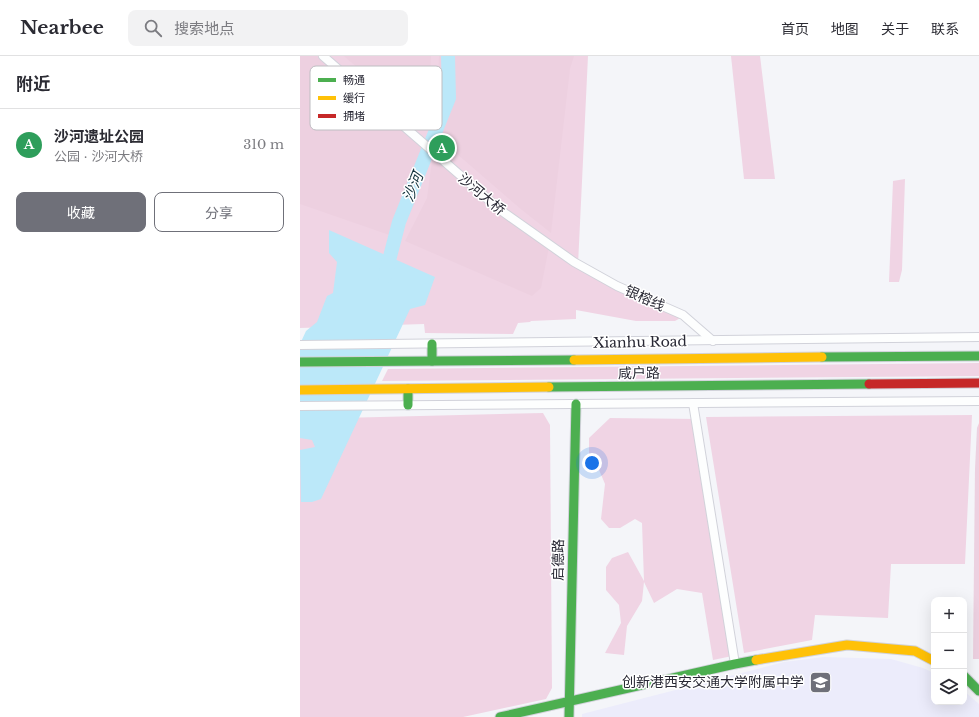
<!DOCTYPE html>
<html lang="zh">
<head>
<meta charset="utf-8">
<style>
  :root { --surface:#fff; --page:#f2f2f3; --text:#2b2b33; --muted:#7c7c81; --line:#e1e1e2; --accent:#6f7079 }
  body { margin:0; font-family:"Libre Baskerville","Noto Sans SC",serif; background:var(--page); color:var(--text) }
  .controls { position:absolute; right:12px; bottom:12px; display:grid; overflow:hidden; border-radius:8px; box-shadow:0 4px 16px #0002 }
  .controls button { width:36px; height:36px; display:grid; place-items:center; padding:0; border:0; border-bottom:1px solid var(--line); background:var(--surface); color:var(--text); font:20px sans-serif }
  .you { position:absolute; left:292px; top:407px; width:14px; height:14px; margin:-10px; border:3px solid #fff; border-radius:50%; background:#1a73e8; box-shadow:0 0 0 6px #1a73e833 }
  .badge { display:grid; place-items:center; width:26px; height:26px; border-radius:50%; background:var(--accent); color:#fff; font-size:13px; font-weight:700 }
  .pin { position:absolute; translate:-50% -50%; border:2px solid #fff; box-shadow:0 1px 4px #0006 }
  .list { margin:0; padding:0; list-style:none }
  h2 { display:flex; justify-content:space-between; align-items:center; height:52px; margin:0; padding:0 16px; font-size:17px }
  h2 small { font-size:13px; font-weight:400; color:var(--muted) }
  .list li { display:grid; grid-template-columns:26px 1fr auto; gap:12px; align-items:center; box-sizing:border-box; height:72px; padding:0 16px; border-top:1px solid var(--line) }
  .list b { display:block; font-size:15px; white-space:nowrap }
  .list p { margin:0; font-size:13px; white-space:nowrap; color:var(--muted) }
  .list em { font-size:13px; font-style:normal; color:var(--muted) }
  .actions { display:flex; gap:8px; padding:12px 16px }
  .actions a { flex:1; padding:9px 0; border:1px solid var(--accent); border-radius:8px; text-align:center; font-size:14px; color:var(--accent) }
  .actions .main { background:var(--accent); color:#fff }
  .icon { flex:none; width:22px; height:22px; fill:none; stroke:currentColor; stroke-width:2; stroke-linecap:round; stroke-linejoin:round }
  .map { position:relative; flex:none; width:679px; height:661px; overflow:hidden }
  header { display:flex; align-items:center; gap:24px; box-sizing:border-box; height:56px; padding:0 20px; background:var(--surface); border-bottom:1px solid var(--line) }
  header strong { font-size:19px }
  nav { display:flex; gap:22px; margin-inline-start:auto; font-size:14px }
  .search { width:280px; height:36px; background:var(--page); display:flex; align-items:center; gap:10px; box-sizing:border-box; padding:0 14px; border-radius:8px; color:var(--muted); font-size:15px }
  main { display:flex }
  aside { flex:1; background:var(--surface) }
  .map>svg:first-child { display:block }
  .built { fill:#ececfb }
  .green { fill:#f0d4e4 }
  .forest { fill:#edd0e0 }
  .water { fill:#bbe8f9 }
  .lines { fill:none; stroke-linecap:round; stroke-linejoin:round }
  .river { stroke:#bbe8f9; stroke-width:14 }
  .street-casing { stroke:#d1d2da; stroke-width:10 }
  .fast-casing { stroke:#d1d2da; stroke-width:11 }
  .slow-casing { stroke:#d1d2da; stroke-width:11 }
  .jam-casing { stroke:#d1d2da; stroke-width:11 }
  .street { stroke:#fdfefe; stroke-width:8 }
  .fast { stroke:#4caf50; stroke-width:9 }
  .slow { stroke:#ffc107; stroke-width:9 }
  .jam { stroke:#c62828; stroke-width:9 }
  .labels { text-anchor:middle; stroke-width:3; stroke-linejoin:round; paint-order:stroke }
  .street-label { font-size:14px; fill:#282834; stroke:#fff }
  .poi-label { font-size:14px; fill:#282834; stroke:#fff; text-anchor:end }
  .water-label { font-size:15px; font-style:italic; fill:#14333d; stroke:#fff }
  .key { fill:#fff; stroke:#bebec2; stroke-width:1 }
  .key-label { font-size:11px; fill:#282834 }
</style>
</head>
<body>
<header>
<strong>Nearbee</strong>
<div class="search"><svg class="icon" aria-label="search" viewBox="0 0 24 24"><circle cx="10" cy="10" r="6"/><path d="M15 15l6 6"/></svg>搜索地点</div>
<nav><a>首页</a><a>地图</a><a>关于</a><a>联系</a></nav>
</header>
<main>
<aside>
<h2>附近<small></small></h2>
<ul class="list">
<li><span class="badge" style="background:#2e9e5b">A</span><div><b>沙河遗址公园</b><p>公园 · 沙河大桥</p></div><em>310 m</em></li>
</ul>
<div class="actions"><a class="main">收藏</a><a>分享</a></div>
</aside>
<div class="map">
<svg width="679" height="661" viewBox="0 0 679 661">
  <rect width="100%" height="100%" fill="#f4f5f9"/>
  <path class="built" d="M524,601L591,603L623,612L634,617V646H664V635L679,648V661H282V658L484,606Z"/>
  <g class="green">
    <path d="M0,0H288L278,209L382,261L375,265H336L276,254V263L231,265L230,266L218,267L213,278L125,277L124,268L0,272Z"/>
    <path d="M431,0H460L475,123H444Z"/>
    <path d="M605,123L602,214L599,226H589L593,125Z"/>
    <path d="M679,307V320L82,325L88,313Z"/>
    <path d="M243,357L250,369L252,632L246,643L163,661H0V363Z"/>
    <path d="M672,359L665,508H591L588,562L515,559L512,584L444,597L406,361Z"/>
    <path d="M310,362L399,363L437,599L413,604L402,537L377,533L354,547L344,526L342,545L327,570L324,599L305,597L321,567L319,549L306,534V511L312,502L328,496L344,525L342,467L335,463L320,472H309L301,463L305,428L297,409L289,408V382Z"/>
  </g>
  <g class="forest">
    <path d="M0,0H24L125,88L119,138L98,182L0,148Z"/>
    <path d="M44,0H131L127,72Z"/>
    <path d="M139,0H274L270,13L251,177L222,154L135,79Z"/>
    <path d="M133,97L249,191L241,232L232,240L105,185L127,142Z"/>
    <path d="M679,367V603H673L675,413L677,372Z"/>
  </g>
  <path class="water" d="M29,174L135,221L125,249L110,253L21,443L12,446H1L0,394L15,391L12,384L0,382V288L6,275L17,266L27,240L33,237L37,206L29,197Z"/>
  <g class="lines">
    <path class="river" d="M85,220L99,166L149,42L148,0"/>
    <defs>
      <g id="street">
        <path d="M23,0L199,153L274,206L317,230L383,259L413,285"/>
        <path d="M0,289L679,281"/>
        <path d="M393,347L435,608"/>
        <path d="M0,350L679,345"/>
      </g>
      <g id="fast">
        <path d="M132,288V305"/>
        <path d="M522,301L679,300"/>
        <path d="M0,306L274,304"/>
        <path d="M249,331L569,328"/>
        <path d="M108,333V349"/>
        <path d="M664,620L679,635"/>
        <path d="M200,661L435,608L456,604"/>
        <path d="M269,661L276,348"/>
      </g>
      <g id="slow">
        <path d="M274,304L522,301"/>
        <path d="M0,334L249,331"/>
        <path d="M456,604L547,589L615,595L634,605"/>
      </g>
      <path id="jam" d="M569,328L679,327"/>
    </defs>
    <use href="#street" class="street-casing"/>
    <use href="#fast" class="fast-casing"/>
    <use href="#slow" class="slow-casing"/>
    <use href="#jam" class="jam-casing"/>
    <use href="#street" class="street"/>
    <use href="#fast" class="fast"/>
    <use href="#slow" class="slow"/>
    <use href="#jam" class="jam"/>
  </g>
  <defs>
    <symbol id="school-square" viewBox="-11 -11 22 22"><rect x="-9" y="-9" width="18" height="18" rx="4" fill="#6f7079" stroke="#fff"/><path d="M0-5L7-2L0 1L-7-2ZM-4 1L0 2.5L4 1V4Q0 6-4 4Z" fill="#fff"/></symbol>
  </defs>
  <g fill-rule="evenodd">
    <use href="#school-square" x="508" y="614" width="25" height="25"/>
  </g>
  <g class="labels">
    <g class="street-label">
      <text transform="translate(182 138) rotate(40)" y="5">沙河大桥</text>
      <text transform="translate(345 242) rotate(24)" y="5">银榕线</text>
      <text transform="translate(340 286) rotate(-1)" y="5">Xianhu Road</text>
      <text transform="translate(339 317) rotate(-1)" y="5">咸户路</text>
      <text transform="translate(258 504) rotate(-89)" y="5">启德路</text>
    </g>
    <g class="poi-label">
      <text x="504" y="631">创新港西安交通大学附属中学</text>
    </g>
    <g class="water-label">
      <text transform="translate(113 131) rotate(-68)" y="5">沙河</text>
    </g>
  </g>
  <rect x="10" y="10" width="132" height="64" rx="6" class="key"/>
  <rect x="18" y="22" width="18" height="4" fill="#4caf50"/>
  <rect x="18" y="40" width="18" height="4" fill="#ffc107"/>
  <rect x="18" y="58" width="18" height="4" fill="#c62828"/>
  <g class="key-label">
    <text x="43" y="28">畅通</text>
    <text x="43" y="46">缓行</text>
    <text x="43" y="64">拥堵</text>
  </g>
</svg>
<div class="controls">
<button>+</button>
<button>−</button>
<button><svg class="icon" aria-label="layers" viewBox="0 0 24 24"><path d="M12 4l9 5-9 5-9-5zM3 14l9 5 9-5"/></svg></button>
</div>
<div class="you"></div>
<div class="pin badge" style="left:142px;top:92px;background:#2e9e5b">A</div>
</div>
</main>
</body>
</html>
